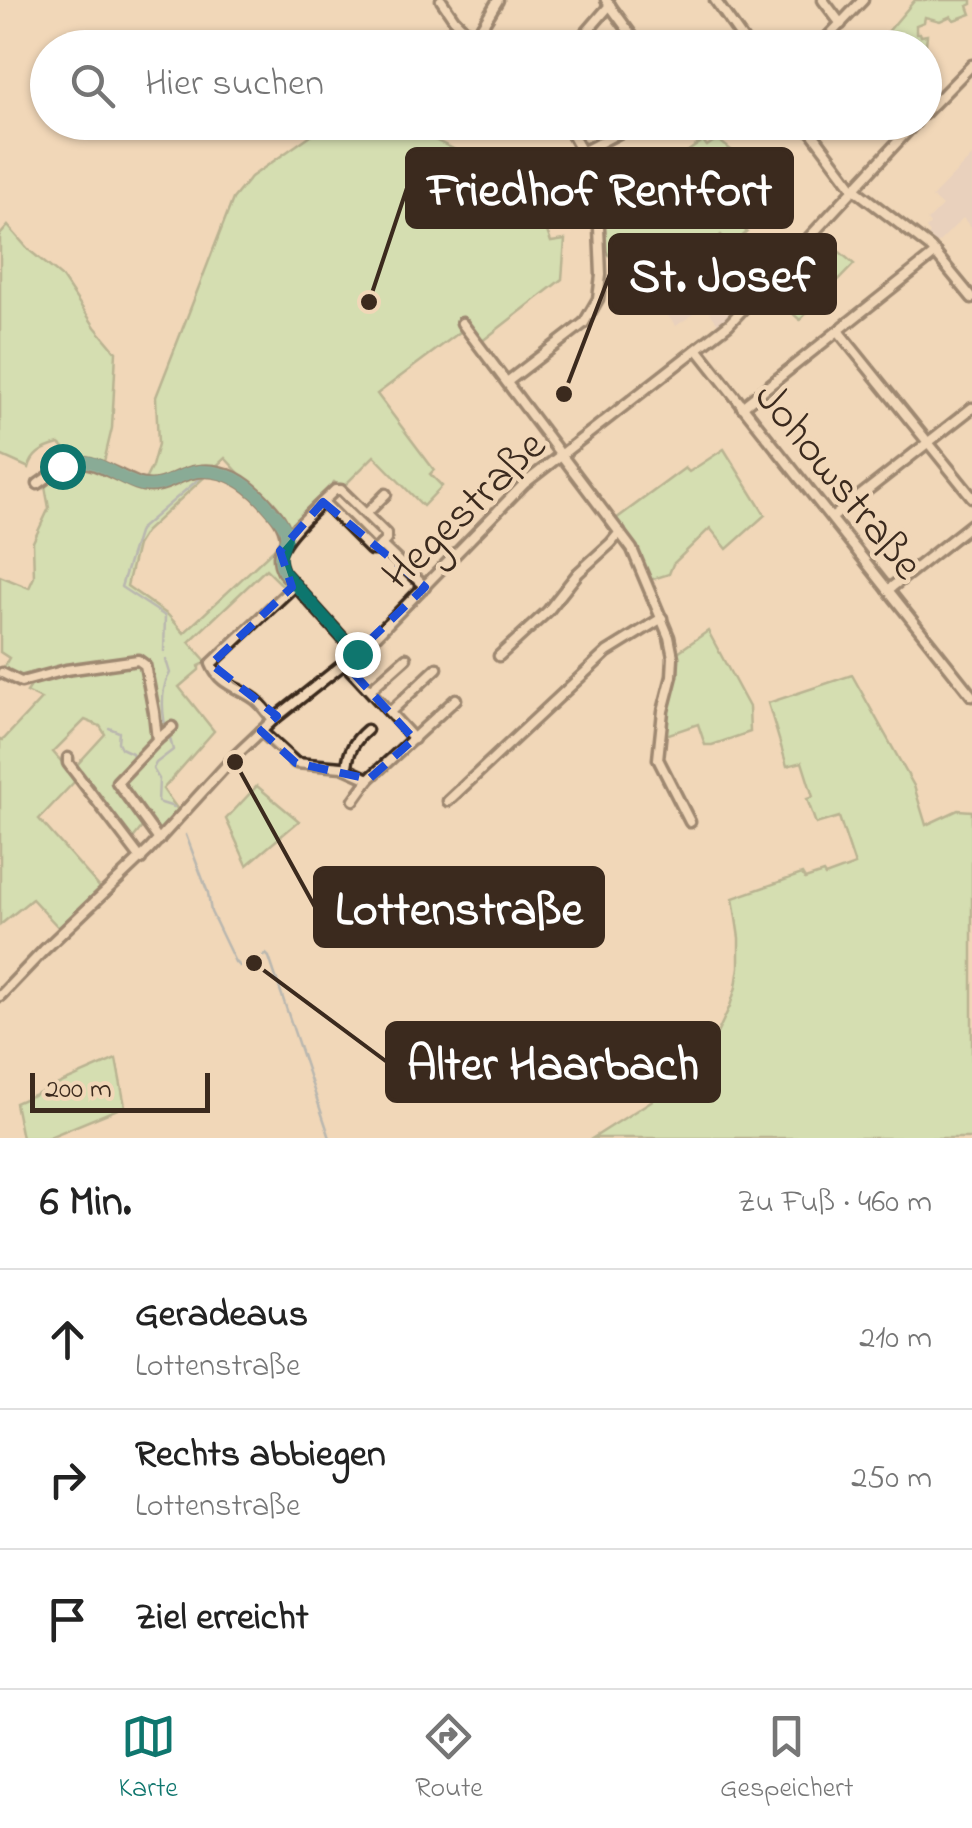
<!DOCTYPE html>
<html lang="de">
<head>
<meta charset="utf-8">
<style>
  :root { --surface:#fff; --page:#f6f6f6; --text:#222; --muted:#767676; --line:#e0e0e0; --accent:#0f766e }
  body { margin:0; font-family:"Indie Flower",sans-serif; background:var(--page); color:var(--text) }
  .scale { position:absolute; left:30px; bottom:25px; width:180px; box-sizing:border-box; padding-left:10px; border:5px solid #3b2a1e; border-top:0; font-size:28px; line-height:35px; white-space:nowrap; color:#3b2a1e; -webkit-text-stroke:8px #f1d7b8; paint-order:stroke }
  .stop { position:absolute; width:30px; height:30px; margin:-22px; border:8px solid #0f766e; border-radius:50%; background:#fff }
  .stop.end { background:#0f766e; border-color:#fff; box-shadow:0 2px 10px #0008 }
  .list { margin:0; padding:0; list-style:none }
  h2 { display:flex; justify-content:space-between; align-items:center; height:130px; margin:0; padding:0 40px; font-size:42px }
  h2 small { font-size:32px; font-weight:400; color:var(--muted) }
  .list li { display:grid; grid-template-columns:65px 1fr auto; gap:30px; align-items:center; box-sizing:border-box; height:140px; padding:0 40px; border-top:2px solid var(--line) }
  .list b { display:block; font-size:38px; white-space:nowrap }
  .list p { margin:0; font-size:32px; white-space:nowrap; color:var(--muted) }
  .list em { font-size:32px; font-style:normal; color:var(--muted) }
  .icon { flex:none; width:55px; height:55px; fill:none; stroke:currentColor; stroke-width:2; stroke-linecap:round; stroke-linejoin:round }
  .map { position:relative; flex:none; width:972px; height:1138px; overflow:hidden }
  .search { position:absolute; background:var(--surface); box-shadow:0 2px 8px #0004; left:30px; right:30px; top:30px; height:110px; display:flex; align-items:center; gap:25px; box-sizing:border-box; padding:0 35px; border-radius:55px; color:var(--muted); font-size:38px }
  .sheet { height:550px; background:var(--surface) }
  nav { display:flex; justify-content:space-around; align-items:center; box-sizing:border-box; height:140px; border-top:2px solid var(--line); background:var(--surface); font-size:28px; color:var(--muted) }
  nav a { display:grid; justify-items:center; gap:5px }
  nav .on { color:var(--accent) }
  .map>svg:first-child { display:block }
  .built { fill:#e0cac3 }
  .green { fill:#b3e7a8; stroke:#778863; stroke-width:2.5 }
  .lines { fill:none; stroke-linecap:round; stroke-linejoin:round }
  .stream { stroke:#7891a4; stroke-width:2.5 }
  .minor-casing { stroke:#3b2a1e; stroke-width:15 }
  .minor { stroke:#f1d7b8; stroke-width:8 }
  .route { stroke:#0f766e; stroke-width:12 }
  .marked { fill:none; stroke:#1d4ed8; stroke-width:8; stroke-dasharray:20 12; stroke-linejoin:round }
  .labels { text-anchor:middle; stroke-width:9; stroke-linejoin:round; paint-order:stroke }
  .street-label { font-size:45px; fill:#3b2a1e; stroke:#f1d7b8 }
  .leader { fill:none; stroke:#3b2a1e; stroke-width:4 }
  .callout-dot { fill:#3b2a1e; stroke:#f1d7b8; stroke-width:4 }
  .callout { fill:#3b2a1e; stroke:#3b2a1e; stroke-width:4 }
  .callout-label { font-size:48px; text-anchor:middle; font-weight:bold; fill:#fff }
</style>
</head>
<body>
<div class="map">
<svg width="972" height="1138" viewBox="0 0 972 1138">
  <rect width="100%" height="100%" fill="#f1d7b8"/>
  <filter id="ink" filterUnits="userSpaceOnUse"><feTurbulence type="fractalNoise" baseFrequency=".01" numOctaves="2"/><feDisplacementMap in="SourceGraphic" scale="20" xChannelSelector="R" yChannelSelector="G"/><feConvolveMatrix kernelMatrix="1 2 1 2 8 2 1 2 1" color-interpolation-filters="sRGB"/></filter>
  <g filter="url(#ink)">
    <g class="built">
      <path d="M972,156V229L963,218L937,244L928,237L930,233L926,229L930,224L927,221L942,206L932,197Z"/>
      <path d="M722,234L760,280L719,325L705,306L676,326L655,300L659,296L656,293Z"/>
    </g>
    <g class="green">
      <path d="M915,0H972V4L968,6L971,14L954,20L951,16L940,21L925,17L924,22L916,25V33H920L921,36L927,35L926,44L921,47H875Z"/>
      <path d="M319,123H409L408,128C432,139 493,164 505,186L527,178L551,242L565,240L562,279L481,342L468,326L377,394L434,470L430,474L442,486L423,506L374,456L342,488L334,482L289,527L225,458L145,532L137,545L127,586L168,615L184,633L277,546L276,565L287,584L285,588L266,569L189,642L207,662L199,666V670L179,687L214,731L163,789L178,810L158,832L122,783L160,736L147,662L141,657L90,664L22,679L2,670L9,658L0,652V576L29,588L34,577L33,542L49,508L44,481C85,453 100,469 142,486L152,466L158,444L156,397L233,199L251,177L321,128Z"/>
      <path d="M717,139L769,180L767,196L737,222L747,232L732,246L721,235L671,278L672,280L657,293L659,296L655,300L635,287L605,250L600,203L634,193L633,185L656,173L703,141L707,146Z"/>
      <path d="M8,226L29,250L61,276L95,327L116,352L112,428L103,466L75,457L59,444C46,447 32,454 29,468L0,455V235Z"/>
      <path d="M821,236L854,264L800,320L769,292Z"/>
      <path d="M724,449L765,515L727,549L710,528L673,564L669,574L650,580L646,578L616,519L685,468L689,472Z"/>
      <path d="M708,631L749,707L750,732L712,745H705L698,724L663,736L675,654Z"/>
      <path d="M136,664L144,671L148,695L146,697L149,699C159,764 139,740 113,783L143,826L131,841L75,767L105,734L100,726L85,720L53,752L77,779L39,819L101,889L59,928L32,899L0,925V739L3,740L41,699L27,692L31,686L27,683L60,673Z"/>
      <path d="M852,675L914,786L926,825L958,810L972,811V1138H593L700,1070L730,1006L736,987L739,967V938L733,898L802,874L805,879L823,873L825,876L855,865L839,817L816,824L807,799L813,797L802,762L787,766L768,703Z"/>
      <path d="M257,786L299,821L247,865L226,819Z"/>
      <path d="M116,1059L125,1106L47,1138H22L15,1103Z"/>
    </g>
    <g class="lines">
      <g class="stream">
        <path d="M164,652L165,616L121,587L139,530L201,477"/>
        <path d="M109,728L119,732L118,742L121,748L132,753L134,759"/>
        <path d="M166,730C162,711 160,689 170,673L166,660"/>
        <path d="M169,734L173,750L156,763L153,769L159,779L158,802L174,807"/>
        <path d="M186,835L208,893L211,912L235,962L239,966L254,963L266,954L269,957L330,1138"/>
      </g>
      <defs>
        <g id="minor">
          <path d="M441,0L454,19L483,48"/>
          <path d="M606,0L641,48"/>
          <path d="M715,0L749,48"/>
          <path d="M823,0L841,24"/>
          <path d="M473,48L478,33L498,0"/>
          <path d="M573,48L610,5"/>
          <path d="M817,48L863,0"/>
          <path d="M924,114L972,65"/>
          <path d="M804,122L854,189L931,248L972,298"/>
          <path d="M503,183L582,152L640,122"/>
          <path d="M462,323L632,549L669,637L673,657L672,676L663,711L658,759L690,822"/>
          <path d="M839,332L972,497"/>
          <path d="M698,350L972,696"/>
          <path d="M507,382L584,323L598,299L601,275L598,204L593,180L582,152L565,122"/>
          <path d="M742,407L936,253"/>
          <path d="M38,484C78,456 77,456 121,476C128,479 136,484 143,485C160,489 172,479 187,474C217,464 243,479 263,500C274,512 285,523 286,539"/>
          <path d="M323,502L371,550H376L386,540V534L341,490H335C321,504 282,537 279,556C279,563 280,565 283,572L357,654"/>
          <path d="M366,514L386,494"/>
          <path d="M833,517L972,408"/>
          <path d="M381,545L425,587"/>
          <path d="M888,590L972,524"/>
          <path d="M499,656L548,611L578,573L611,543L620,532"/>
          <path d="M344,663L414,739"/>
          <path d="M2,673L21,682L66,670L138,660L145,665L154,712L157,740L117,782L159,840"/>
          <path d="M370,690L406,658"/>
          <path d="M390,712L437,668"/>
          <path d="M273,720C268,713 263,706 256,700C239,687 220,686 211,664L295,585"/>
          <path d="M261,731L296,763L342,767L369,779L456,699"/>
          <path d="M157,740L172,727"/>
          <path d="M68,758V763L141,859"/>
          <path d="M347,768C348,752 354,741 367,730"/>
          <path d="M354,800L369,779"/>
          <path d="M448,801L607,652L662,618"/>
          <path d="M0,996L44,950L149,850L236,755L273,720L365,647L525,483L729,324L916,122"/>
        </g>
      </defs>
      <use href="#minor" class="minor-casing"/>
      <use href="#minor" class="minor"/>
    </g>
  </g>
  <g class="lines" filter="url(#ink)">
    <path class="route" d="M62,466C94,450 112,478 141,485C164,490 179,472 200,471C231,470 253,487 271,510C276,516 282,521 285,529C291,545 273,550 284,572L357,654"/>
  </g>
  <path d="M0 0H972V1138H0ZM323,502L425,587L345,664L414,739L369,779L296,763L261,731L277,716L211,664L292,587L280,551Z" fill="#f1d7b8" fill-opacity=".55" fill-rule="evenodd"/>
  <path class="marked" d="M323,502L425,587L345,664L414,739L369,779L296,763L261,731L277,716L211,664L292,587L280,551Z"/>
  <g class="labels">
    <g class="street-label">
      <text transform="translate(841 479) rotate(51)" y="16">Johowstraße</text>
      <text transform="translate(462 508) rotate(-44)" y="16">Hegestraße</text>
    </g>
  </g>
  <path class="leader" d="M369 302L407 188M564 394L610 274M235 762L315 907M254 963L387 1062"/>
  <g class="callout-dot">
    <circle cx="369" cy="302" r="10"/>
    <circle cx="564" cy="394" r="10"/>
    <circle cx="235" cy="762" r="10"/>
    <circle cx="254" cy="963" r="10"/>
  </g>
  <g class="callout">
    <rect x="407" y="149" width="385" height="78" rx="10"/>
    <rect x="610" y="235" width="225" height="78" rx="10"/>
    <rect x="315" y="868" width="288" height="78" rx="10"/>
    <rect x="387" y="1023" width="332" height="78" rx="10"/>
  </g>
  <g class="callout-label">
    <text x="600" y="205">Friedhof Rentfort</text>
    <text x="722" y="291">St. Josef</text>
    <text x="459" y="924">Lottenstraße</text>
    <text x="553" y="1079">Alter Haarbach</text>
  </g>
</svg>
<div class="scale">200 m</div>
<div class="stop" style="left:62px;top:466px"></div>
<div class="stop end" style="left:357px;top:654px"></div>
<div class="search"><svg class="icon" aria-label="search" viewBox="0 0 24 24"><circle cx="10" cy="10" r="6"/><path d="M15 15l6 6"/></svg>Hier suchen</div>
</div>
<section class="sheet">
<h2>6 Min.<small>Zu Fuß · 460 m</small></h2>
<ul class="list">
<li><svg class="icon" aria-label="ahead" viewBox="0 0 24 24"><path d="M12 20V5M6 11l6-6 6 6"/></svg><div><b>Geradeaus</b><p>Lottenstraße</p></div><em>210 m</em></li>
<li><svg class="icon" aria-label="right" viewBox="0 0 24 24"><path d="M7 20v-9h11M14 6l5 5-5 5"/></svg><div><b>Rechts abbiegen</b><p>Lottenstraße</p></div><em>250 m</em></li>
<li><svg class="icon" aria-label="arrive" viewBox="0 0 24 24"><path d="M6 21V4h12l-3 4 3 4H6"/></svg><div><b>Ziel erreicht</b></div></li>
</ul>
</section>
<nav>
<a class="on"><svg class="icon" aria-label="map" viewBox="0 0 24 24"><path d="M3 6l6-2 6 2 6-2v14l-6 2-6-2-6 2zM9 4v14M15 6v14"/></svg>Karte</a>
<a><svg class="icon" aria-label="directions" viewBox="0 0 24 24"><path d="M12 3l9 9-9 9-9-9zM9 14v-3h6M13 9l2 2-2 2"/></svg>Route</a>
<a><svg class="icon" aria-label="saved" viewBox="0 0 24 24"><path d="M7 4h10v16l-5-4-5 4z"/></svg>Gespeichert</a>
</nav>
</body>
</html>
